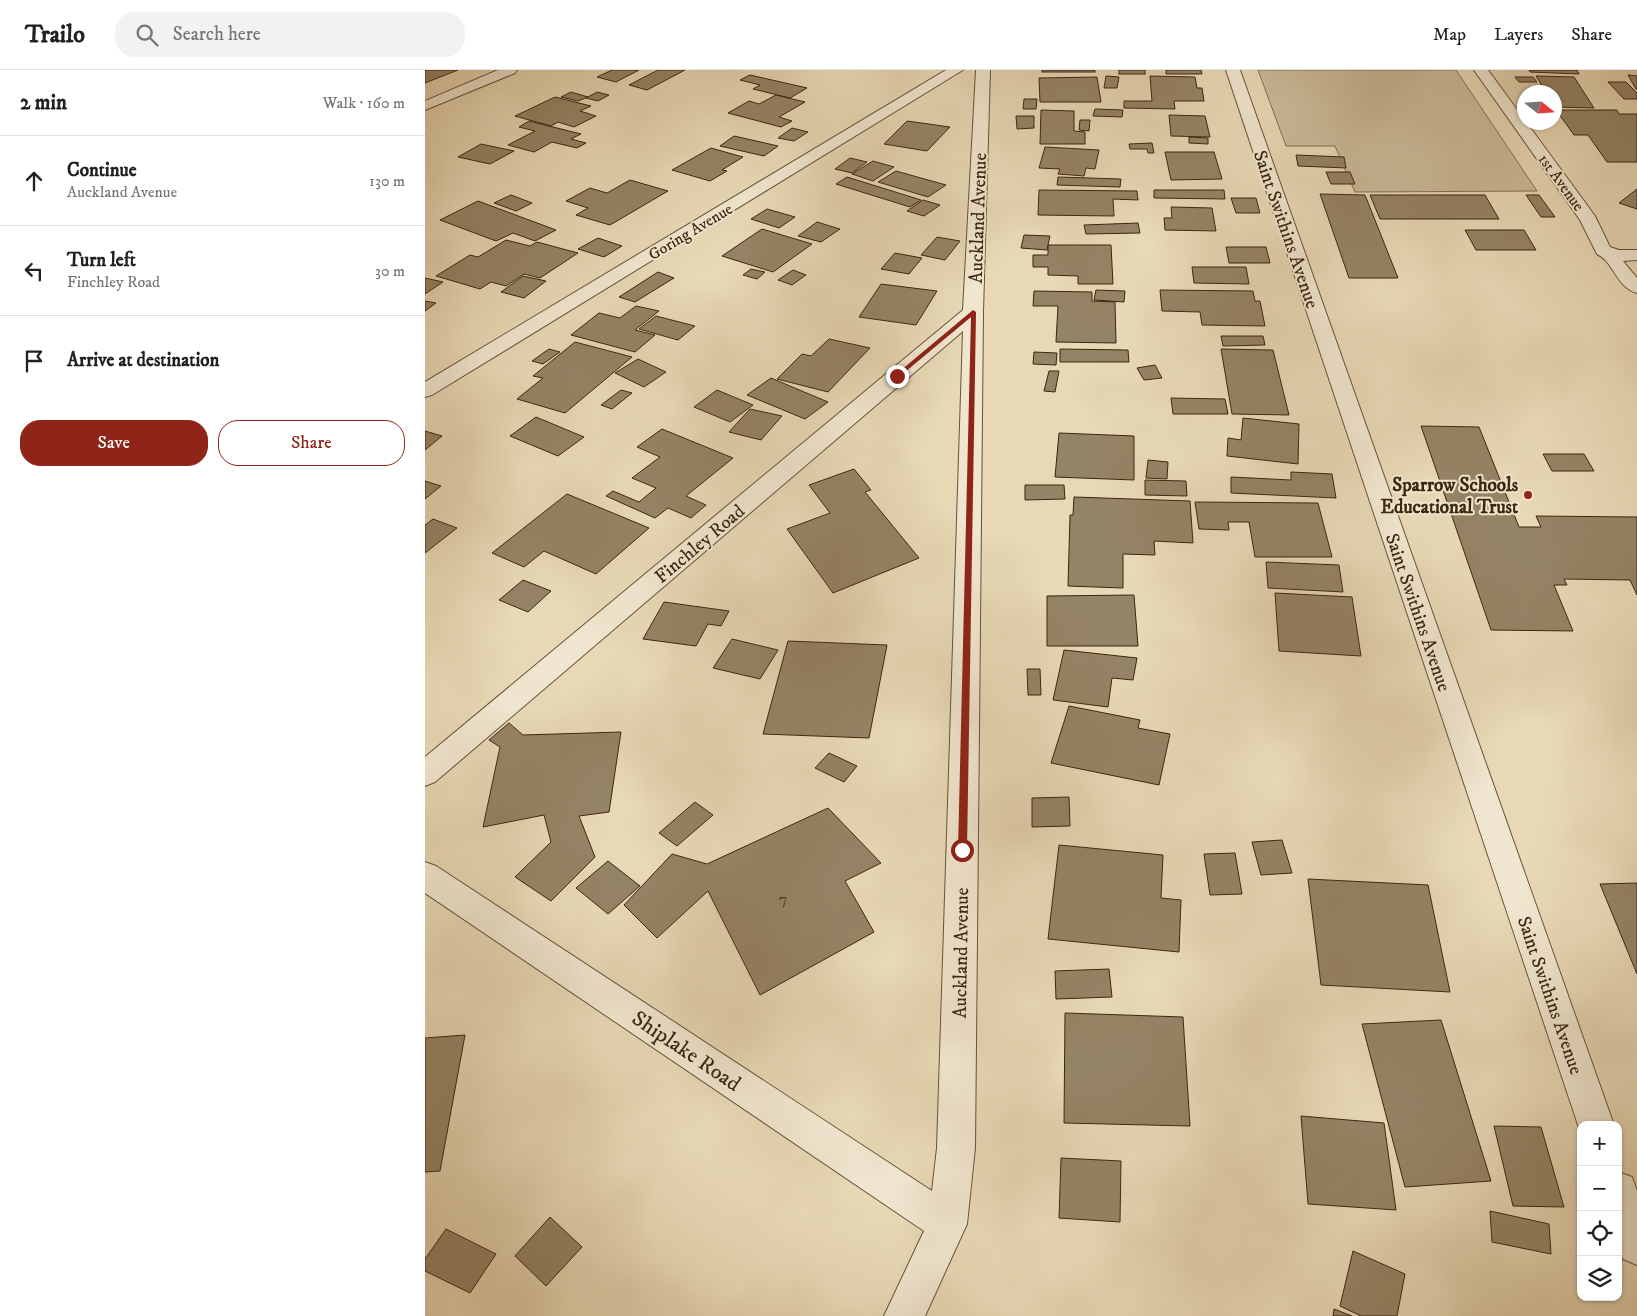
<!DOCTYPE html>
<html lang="en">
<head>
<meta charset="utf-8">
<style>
  :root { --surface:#fff; --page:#f2f2f2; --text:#202124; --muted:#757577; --line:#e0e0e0; --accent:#8f2418 }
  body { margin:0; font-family:"IM FELL DW Pica",serif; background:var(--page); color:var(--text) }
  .controls { position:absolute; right:15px; bottom:15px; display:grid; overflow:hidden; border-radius:10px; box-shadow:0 1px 4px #0004 }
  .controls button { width:45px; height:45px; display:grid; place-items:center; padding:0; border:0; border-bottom:1px solid var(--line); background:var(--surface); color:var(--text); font:25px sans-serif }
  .compass { position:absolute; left:1092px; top:15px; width:45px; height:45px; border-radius:50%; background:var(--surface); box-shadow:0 1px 4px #0004; rotate:107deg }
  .stop { position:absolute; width:15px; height:15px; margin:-11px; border:4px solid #8f2418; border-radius:50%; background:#fff }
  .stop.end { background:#8f2418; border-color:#fff; box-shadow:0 1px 5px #0008 }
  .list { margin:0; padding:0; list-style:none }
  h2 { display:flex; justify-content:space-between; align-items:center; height:65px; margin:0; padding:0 20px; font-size:21px }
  h2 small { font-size:16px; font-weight:400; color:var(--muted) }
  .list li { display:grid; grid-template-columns:32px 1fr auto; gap:15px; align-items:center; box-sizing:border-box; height:90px; padding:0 20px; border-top:1px solid var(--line) }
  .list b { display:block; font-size:19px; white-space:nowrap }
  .list p { margin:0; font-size:16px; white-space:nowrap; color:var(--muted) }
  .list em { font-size:16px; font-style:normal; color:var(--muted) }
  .actions { display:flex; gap:10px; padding:15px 20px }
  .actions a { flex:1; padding:11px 0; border:1px solid var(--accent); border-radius:20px; text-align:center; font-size:18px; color:var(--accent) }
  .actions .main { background:var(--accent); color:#fff }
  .icon { flex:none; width:28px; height:28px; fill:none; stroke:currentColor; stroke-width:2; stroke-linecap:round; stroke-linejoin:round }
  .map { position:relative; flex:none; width:1212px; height:1246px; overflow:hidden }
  header { display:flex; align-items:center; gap:30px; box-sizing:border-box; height:70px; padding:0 25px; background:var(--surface); border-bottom:1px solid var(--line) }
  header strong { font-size:24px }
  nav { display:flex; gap:28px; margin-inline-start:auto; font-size:18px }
  .search { width:350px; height:45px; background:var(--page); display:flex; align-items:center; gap:12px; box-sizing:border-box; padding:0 18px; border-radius:20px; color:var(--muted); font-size:19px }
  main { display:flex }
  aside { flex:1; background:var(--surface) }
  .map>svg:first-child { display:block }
  .green { fill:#cbba99; stroke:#837054 }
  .building { fill:#958365; stroke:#3b270f }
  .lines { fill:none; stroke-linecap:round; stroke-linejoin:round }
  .street-casing { stroke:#665338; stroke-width:2 }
  .street { fill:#f0e6cf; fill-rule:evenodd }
  .route { fill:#8f2418 }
  .poi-dot { fill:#8f2418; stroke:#f0e6cf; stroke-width:2 }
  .labels { text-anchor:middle; stroke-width:4; stroke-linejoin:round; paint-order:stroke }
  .far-street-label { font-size:16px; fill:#3b270f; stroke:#f0e6cf }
  .number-label { font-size:16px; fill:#523e24 }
  .street-label { font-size:19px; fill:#3b270f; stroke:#f0e6cf }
  .poi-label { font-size:19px; font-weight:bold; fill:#3b270f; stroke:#f0e6cf; text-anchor:end }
  .near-street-label { font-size:22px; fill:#3b270f; stroke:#f0e6cf }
</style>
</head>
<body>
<header>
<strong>Trailo</strong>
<div class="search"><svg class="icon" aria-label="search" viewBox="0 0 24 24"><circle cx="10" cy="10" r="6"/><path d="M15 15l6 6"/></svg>Search here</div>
<nav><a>Map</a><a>Layers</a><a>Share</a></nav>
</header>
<main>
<aside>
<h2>2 min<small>Walk · 160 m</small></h2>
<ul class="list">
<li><svg class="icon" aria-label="ahead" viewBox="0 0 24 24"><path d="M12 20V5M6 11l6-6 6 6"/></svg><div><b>Continue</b><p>Auckland Avenue</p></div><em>130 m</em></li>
<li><svg class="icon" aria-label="left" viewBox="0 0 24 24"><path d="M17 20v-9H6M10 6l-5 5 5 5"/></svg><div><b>Turn left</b><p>Finchley Road</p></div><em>30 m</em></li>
<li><svg class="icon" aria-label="arrive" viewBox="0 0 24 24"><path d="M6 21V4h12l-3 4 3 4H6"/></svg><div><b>Arrive at destination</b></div></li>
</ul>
<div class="actions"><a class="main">Save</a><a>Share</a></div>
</aside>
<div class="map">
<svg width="1212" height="1246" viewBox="0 0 1212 1246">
  <rect width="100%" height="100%" fill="#e8d8b5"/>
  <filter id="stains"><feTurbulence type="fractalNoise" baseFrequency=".004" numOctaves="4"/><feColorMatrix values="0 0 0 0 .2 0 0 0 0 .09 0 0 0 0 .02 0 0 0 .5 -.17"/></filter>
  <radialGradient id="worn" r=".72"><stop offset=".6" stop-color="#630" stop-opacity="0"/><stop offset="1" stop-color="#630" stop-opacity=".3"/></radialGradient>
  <path class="green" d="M833,0H1031L1112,121L930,122L910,76H861Z"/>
  <g class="building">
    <path d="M0,0H33L0,13Z"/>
    <path d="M187,0H214L191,12L172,7Z"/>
    <path d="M233,0H260L222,20L204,15Z"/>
    <rect x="617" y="0" width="53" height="2"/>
    <rect x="694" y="0" width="26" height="4"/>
    <path d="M741,0H776L777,4H741Z"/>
    <path d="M1104,0H1152L1154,4L1105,2Z"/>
    <path d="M325,5L382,18L365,28L328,19L335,15L315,10Z"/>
    <path d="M1203,5L1212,6V19H1211Z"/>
    <path d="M681,6L694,7L692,18H679Z"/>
    <path d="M725,6L770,7L772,18H777L779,31H749L750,39L699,38V31H727Z"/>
    <path d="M1111,6L1149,7L1169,38L1130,37V22H1121Z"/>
    <path d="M672,7L676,32H615L614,8Z"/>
    <path d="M1090,7H1108L1112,12H1094Z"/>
    <path d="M1183,12H1201L1212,23V29H1199Z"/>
    <path d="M146,22L163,27L153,31L136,27Z"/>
    <path d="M172,22L184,25L173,31L161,28Z"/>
    <path d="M351,25L380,32L354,47L367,51L356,57L303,43L324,31L334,34Z"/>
    <path d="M130,27L166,36L155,41L171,46L149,57L133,52L126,56L90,46Z"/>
    <path d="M599,29H612L611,39H598Z"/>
    <path d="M670,39L698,40L697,47L668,46Z"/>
    <path d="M616,40L649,41V61L660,62V74H615Z"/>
    <path d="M1131,40H1192L1194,44H1212V92H1182L1163,65H1149Z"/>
    <path d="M744,45L780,46L785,67L746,66Z"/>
    <path d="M591,46H609V58L592,59Z"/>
    <path d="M655,50H665L664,61L654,60Z"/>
    <path d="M104,51L156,64L146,69L161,73L152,78L127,72L109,82L83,75L110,61L94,57Z"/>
    <path d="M482,51L525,57L502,81L459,74Z"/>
    <path d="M367,58L383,62L369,71L353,68Z"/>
    <path d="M309,66L353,76L339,86L295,76Z"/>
    <path d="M764,67L783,68V74L764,73Z"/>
    <path d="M727,73L729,83H723L722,79H705L704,74Z"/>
    <path d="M56,74L89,81L65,94L33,87Z"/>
    <path d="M620,77L674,80L670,99L661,98L659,106L633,104L635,99L614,98Z"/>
    <path d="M286,78L318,87L297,100L302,101L285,111L247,100Z"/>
    <path d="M740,82H789L797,109L746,110Z"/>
    <path d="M871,85L919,87L921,98L873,96Z"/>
    <path d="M425,88L442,92L427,103L410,99Z"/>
    <path d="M448,91L469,97L448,111L427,104Z"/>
    <path d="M471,101L521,115L503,127L453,112Z"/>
    <path d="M901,102H925L930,114H906Z"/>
    <path d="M422,107L496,130L485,137L411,114Z"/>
    <path d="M633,107L696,109L695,117L632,115Z"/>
    <path d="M205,110L243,121L185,155L151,145L163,138L141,131L165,118L182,123Z"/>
    <path d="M1212,119V139L1194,133Z"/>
    <path d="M614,120L712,121L713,130L688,129L689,146L613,145Z"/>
    <path d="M729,120H799L800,129L729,128Z"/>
    <path d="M895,124L940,125L973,208H924Z"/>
    <path d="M86,125L107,133L91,141L69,133Z"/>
    <path d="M945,125H1060L1074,149H955Z"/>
    <path d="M1101,125H1114L1130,147H1116Z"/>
    <path d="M806,128H831L835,143H811Z"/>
    <path d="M498,130L515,135L499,146L482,141Z"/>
    <path d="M53,131L131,160L110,171L88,163L71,171L15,150Z"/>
    <path d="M746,137L787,138L791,161L740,160L739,148H747Z"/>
    <path d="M342,139L370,147L354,158L326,149Z"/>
    <path d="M392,152L415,159L396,172L373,166Z"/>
    <path d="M713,153L715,163L661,164L659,155Z"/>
    <path d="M337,159L387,174L348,202L297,186Z"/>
    <path d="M1040,160H1099L1111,180H1051Z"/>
    <path d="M599,165L625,166L622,180L596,178Z"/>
    <path d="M512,167L535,171L520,190L496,185Z"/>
    <path d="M173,168L197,176L179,187L153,179Z"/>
    <path d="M81,170L105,176L112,172L153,183L115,208L99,204L81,216L66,212L55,219L11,206L45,185L53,187Z"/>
    <path d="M623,175H686L688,214H653V206L623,205V197H608V185H623Z"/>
    <path d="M801,177H841L845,193H804Z"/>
    <path d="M470,183L497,188L484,204L456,199Z"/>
    <path d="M767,197H821L824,214L769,213Z"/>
    <path d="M326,199L340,202L332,209L318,205Z"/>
    <path d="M368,200L381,205L367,215L353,210Z"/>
    <path d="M233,202L249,208L210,232L194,227Z"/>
    <path d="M98,206L121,211L99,228L76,222Z"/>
    <path d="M0,208L18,212L0,224Z"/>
    <path d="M456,214L512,221L491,255L434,247Z"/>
    <path d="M671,220L700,221L699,232L669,230Z"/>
    <path d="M735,220L828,221L830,231H835L840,256L777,255L775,242L737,241Z"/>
    <path d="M609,221L667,222V231L690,232L691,273L631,272L633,236H608Z"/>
    <path d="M0,231L11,233L0,241Z"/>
    <path d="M211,236L234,241L210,260L230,265L210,282L146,265L174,243L195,248Z"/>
    <path d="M231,246L270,256L253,270L214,259Z"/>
    <path d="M796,266H838L840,275L798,276Z"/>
    <path d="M404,269L445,278L403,322L352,309L377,284L386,286Z"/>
    <path d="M150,272L207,287L140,343L92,329L118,308L108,306Z"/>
    <path d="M124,279L135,282L118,294L107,291Z"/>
    <path d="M635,279L703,280L704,292H635Z"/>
    <path d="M796,279L848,280L864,345L807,344Z"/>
    <path d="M609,282L632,283L631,295L608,294Z"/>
    <path d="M213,289L241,302L219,317L190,303Z"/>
    <path d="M730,295L737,308L719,310L712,298Z"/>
    <path d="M624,301H634L630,322L619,321Z"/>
    <path d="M346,308L403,332L380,349L322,325Z"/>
    <path d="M196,320L207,323L187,339L176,335Z"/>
    <path d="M292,320L328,335L305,352L269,337Z"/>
    <path d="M746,328L800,329L803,344H748Z"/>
    <path d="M325,339L357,346L336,370L304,362Z"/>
    <path d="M111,347L159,367L133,386L85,366Z"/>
    <path d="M818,348L874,354L873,394L802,386L803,368L816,370Z"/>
    <path d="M996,356L1054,357L1094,457H1116L1111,446L1212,447V525L1205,510L1139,509L1142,515H1129L1148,561L1066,560Z"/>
    <path d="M237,359L308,388L261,426L281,435L266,448L243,438L230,448L181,426L188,421L214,432L231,418L207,408L235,387L212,377Z"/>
    <path d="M0,361L17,366L0,380Z"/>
    <path d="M634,363L709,366V410L630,407Z"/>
    <path d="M1118,384H1159L1169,401H1127Z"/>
    <path d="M723,390L743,392L742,409L721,408Z"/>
    <path d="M429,399L446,420L440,422L494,488L408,523L362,459L405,443L384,415Z"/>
    <path d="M866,402L907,404L911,428L806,423V407L866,410Z"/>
    <path d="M720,410L761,411L762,426L720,425Z"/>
    <path d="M0,411L16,416L0,429Z"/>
    <path d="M600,415H639L640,429L600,430Z"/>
    <path d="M142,424L224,458L171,504L119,481L99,497L67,483Z"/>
    <path d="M649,427L765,431L768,473L729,471L730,485L698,484V518L643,516L645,445H648Z"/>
    <path d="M770,432L893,433L907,487H830L824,452H803L804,460L774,459Z"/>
    <path d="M8,449L32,458L0,483V455Z"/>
    <path d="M841,492L914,495L918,522L843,518Z"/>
    <path d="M98,510L126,521L103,542L74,530Z"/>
    <path d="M850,523L927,527L936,586L854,581Z"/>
    <path d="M709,525L713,576H622V526Z"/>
    <path d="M239,532L304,541L296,556L283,554L271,576L218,569Z"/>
    <path d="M307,569L353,580L335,609L288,598Z"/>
    <path d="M363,571L462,575L444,668L338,664Z"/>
    <path d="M639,580L712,588L708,610L687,608L683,637L628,630Z"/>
    <path d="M602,599H615L616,625H603Z"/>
    <path d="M644,636L715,650L713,658L745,664L734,715L626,693Z"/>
    <path d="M84,653L98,665L196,662L184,742L154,746L170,787L126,831L90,807L126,772L119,745L58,757L75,677L64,670Z"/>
    <path d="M404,683L432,696L419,712L390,698Z"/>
    <path d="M644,727L645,756L607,757V728Z"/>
    <path d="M270,732L288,745L252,776L234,763Z"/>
    <path d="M403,738L456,793L420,811L449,862L335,925L283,821L232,868L199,835L247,784L282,794Z"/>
    <path d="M857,770L867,803L836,805L827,772Z"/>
    <path d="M634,775L738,785L736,828L756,830L754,882L623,869Z"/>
    <path d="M810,783L817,824L785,825L779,784Z"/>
    <path d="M183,791L215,816L183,844L151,818Z"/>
    <path d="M883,809L1003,815L1025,922L896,915Z"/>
    <path d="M1212,813V904L1175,814Z"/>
    <path d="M684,899L687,927L631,929L630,901Z"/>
    <path d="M640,943L758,947L765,1056L639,1053Z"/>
    <path d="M1016,950L1066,1111L980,1117L937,954Z"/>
    <path d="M40,965L15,1101L0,1102V968Z"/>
    <path d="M876,1046L959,1053L971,1140L883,1134Z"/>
    <path d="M1069,1056L1116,1057L1139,1137L1088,1136Z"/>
    <path d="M636,1088L696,1091L695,1152L634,1148Z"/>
    <path d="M1065,1141L1124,1154L1126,1184L1067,1172Z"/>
    <path d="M125,1147L157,1177L121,1216L90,1186Z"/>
    <path d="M21,1159L71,1184L45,1223L0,1201V1189Z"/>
    <path d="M928,1181L980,1204L972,1246H936L915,1236Z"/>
    <path d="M909,1239L927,1246H908Z"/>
  </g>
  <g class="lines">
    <defs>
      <g id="street">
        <path d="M73,0H92L90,3L0,40V31Z"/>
        <path d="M521,0H538L7,325L0,327V312Z"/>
        <path d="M551,0H565L558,242L550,1078L542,1154L500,1246H459L499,1161L0,823V792L11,796L507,1121L512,1078L538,261L10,712L0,716V687L538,240Z"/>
        <path d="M801,0H815L1189,1055H1156V1063L1153,1055Z"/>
        <path d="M1049,0H1063L1170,146L1185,177L1194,180H1212V190L1198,191L1212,208V223C1191,217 1189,192 1172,184L1155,150Z"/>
        <path d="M1193,1102L1207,1107L1212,1121V1195L1198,1189L1193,1177Z"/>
      </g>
    </defs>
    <use href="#street" class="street-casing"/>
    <use href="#street" class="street"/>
  </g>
  <path class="route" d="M548,240L551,242L542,780L537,784L533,780L546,247L474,307L469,306Z"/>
  <circle class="poi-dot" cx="1103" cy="425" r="5"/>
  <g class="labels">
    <g class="far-street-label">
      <text transform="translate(1137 112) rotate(54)" y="6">1st Avenue</text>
      <text transform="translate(265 161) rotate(-31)" y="6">Goring Avenue</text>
    </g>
    <g class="number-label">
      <text x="358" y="834">7</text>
    </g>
    <g class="street-label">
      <text transform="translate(552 148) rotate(-88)" y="7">Auckland Avenue</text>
      <text transform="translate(862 159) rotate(71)" y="7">Saint Swithins Avenue</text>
      <text transform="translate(274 473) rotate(-40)" y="7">Finchley Road</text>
      <text transform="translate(994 542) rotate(71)" y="7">Saint Swithins Avenue</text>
      <text transform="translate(535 883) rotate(-89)" y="7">Auckland Avenue</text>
      <text transform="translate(1126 925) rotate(71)" y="7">Saint Swithins Avenue</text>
    </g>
    <g class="poi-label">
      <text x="1093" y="421">Sparrow Schools<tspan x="1093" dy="22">Educational Trust</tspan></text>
    </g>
    <g class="near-street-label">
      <text transform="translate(262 980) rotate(34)" y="8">Shiplake Road</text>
    </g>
  </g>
  <rect width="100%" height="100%" filter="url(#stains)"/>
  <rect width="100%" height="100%" fill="url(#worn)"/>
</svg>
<div class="controls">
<button>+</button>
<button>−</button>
<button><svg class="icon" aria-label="locate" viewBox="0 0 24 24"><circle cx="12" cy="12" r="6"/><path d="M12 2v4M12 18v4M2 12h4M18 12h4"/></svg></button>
<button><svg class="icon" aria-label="layers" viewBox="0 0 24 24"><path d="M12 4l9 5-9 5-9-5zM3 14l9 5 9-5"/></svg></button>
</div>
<svg class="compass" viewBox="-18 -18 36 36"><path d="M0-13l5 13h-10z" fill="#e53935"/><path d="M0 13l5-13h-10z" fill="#757577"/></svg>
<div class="stop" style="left:537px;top:780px"></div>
<div class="stop end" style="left:472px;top:306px"></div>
</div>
</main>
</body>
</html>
